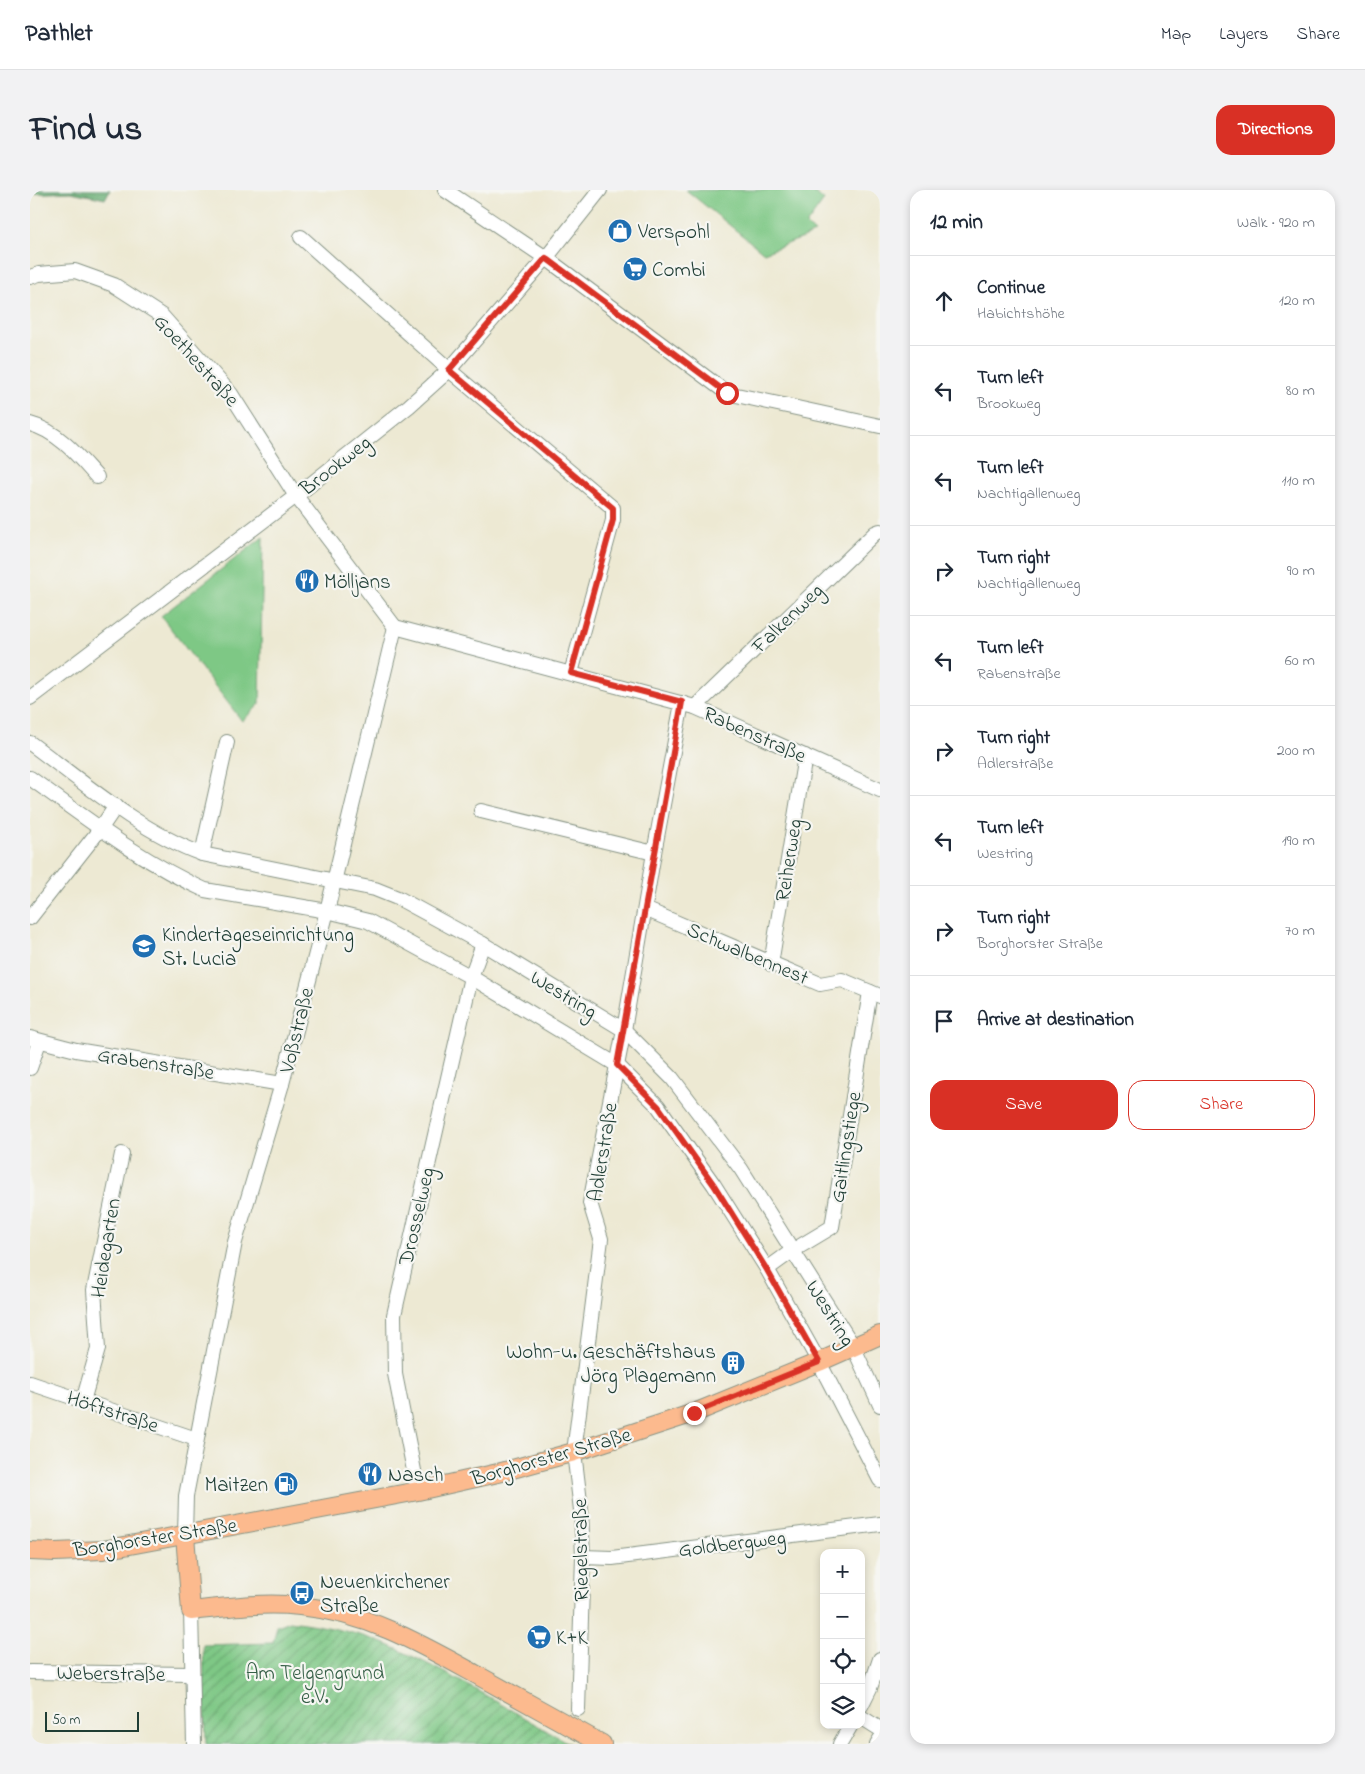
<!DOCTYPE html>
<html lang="en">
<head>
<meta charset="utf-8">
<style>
  :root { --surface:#fff; --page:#f2f2f3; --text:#1f2937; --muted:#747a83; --line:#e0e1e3; --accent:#d93025 }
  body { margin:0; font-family:"Indie Flower",sans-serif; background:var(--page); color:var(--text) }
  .controls { position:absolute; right:15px; bottom:15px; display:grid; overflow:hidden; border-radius:10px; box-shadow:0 2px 8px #0003 }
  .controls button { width:45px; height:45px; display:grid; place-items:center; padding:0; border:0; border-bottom:1px solid var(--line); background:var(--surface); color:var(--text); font:25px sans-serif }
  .scale { position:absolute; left:15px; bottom:12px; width:94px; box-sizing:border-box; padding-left:5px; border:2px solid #1f3d34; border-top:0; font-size:14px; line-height:18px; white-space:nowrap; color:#1f3d34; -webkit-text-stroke:4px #f6f6f2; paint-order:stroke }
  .stop { position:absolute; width:15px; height:15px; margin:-11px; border:4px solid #d93025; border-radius:50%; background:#fff }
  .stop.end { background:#d93025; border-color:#fff; box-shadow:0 1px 5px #0008 }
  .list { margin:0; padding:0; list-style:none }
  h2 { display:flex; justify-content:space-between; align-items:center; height:65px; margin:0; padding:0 20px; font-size:21px }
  h2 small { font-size:16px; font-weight:400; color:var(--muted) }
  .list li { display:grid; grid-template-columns:32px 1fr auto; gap:15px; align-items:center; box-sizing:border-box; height:90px; padding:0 20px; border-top:1px solid var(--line) }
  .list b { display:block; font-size:19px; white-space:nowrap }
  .list p { margin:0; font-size:16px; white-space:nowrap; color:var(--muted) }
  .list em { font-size:16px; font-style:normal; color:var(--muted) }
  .actions { display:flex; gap:10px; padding:15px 20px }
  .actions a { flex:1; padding:11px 0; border:1px solid var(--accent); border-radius:15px; text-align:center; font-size:18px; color:var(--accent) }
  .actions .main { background:var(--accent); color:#fff }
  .icon { flex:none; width:28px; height:28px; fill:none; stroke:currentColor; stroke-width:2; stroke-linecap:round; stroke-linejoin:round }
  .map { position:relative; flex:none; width:850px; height:1554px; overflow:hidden; border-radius:15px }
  header { display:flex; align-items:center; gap:30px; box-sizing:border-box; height:70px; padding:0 25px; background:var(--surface); border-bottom:1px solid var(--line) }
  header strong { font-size:24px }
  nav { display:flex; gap:28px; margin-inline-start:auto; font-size:18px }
  .intro { display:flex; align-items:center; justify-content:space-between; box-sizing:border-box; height:120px; padding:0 30px }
  h1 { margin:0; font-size:35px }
  .button { padding:12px 22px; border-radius:15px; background:var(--accent); color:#fff; font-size:18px; font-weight:700 }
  main { display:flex; gap:30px; padding:0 30px }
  aside { flex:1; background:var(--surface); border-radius:15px; box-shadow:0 2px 8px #0003 }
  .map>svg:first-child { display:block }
  .green { fill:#7ec885; stroke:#4e825c }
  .forest { fill:url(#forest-crowns); stroke:#427453 }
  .garden { fill:url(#garden-furrows); stroke:#4e825c }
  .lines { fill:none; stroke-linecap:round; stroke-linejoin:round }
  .minor-casing { stroke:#869384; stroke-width:16 }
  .major-casing { stroke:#869384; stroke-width:20 }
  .minor { stroke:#fff; stroke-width:14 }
  .major { stroke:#fcba8e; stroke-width:18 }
  .route { stroke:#d93025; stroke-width:6 }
  .labels { text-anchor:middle; stroke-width:4.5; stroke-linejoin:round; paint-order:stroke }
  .poi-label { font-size:21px; fill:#1f3d34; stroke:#f6f6f2; text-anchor:start }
  .street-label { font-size:21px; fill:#1f3d34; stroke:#f6f6f2 }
  .park-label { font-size:21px; fill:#376048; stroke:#f6f6f2 }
</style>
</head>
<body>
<header>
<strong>Pathlet</strong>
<nav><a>Map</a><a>Layers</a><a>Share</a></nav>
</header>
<div class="intro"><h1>Find us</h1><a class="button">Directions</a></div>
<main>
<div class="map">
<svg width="850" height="1554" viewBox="0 0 850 1554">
  <defs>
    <pattern id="forest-crowns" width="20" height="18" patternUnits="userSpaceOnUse" patternTransform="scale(1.25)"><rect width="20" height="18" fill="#66ac72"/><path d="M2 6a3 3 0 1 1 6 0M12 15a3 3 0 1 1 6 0" fill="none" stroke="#538d5e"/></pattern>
    <pattern id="garden-furrows" width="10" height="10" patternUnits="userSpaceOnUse" patternTransform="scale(1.25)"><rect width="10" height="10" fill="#7ec885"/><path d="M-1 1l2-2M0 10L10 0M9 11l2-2" fill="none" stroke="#67a46e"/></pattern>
  </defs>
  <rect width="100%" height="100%" fill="#f6f6f2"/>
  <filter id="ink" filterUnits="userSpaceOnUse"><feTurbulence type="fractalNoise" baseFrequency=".02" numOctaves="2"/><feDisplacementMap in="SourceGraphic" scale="10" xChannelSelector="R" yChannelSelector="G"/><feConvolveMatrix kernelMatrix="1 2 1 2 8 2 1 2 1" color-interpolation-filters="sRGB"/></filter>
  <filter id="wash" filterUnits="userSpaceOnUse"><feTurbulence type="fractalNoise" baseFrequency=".0096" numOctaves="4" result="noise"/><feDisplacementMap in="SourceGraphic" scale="20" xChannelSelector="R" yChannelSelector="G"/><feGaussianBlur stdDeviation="1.12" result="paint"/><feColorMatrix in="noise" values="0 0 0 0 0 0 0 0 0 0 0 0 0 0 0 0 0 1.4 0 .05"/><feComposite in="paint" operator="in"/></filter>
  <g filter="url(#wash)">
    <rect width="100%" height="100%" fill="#ede9d3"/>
    <g class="green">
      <path d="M656,0H781L794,10L776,35L785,43L734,63Z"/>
      <path d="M233,347L230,514L212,531L131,426Z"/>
    </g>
    <path class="forest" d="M0,0H80L75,9L41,2L0,4Z"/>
    <path class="garden" d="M260,1431C297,1436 333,1443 367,1459C426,1486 483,1522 540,1554H176L173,1455L243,1453L247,1436Z"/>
  </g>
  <g filter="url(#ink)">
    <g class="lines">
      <defs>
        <g id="minor">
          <path d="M415,0L516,68L697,203L850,236"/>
          <path d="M271,47L424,184L583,318V330L541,483"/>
          <path d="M0,87L9,84L45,81L84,95L132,126L201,204L266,306L365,437"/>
          <path d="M0,234C28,241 49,267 67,287"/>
          <path d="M365,437L665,517L850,600"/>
          <path d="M0,508L266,306L379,216L419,180L516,68L570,0"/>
          <path d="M665,517L845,343L850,341"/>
          <path d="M0,553C53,592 109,641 172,664L345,699L370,709L453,754L594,840L642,888L711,979L823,1156L850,1215"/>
          <path d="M0,588C56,628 112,672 175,700L297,721L338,731L441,787L587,875L628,916L684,995L737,1079L789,1172L850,1290"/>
          <path d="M451,621L624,663"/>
          <path d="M172,664L197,552"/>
          <path d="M615,719L790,794L812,790L850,806"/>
          <path d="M0,728L71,638L86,616"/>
          <path d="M741,774L775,566"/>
          <path d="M0,848L46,860L252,894"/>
          <path d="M0,878L9,852"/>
          <path d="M737,1079L762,1061L802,1037L840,802"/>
          <path d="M0,1193L166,1249"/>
          <path d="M53,1211L68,1159L64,1100L92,964"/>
          <path d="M388,1301L365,1184L364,1125L441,787L453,754"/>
          <path d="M155,1345L156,1306L205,1052L252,894L297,721L365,437"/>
          <path d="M553,1367L582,1368L850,1334"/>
          <path d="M161,1421L164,1554"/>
          <path d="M0,1482L161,1484"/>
          <path d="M831,1516L840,1498L850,1469"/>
          <path d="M548,1519L553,1367L551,1320L544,1262L571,1049L560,1013L594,840L624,663L652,513"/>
          <path d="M831,1527L850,1539"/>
          <path d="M810,1554L821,1535"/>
          <path d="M847,1554L850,1549"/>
        </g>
        <g id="major">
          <path d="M155,1345L161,1421C197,1417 234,1412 270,1416C338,1423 391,1454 449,1486C490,1509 531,1531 572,1554"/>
          <path d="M0,1361L25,1362L73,1360L388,1301L468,1283L544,1262L664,1223L789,1172L850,1145"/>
        </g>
      </defs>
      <use href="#minor" class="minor-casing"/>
      <use href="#major" class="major-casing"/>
      <use href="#minor" class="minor"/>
      <use href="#major" class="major"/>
    </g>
  </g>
  <g class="lines" filter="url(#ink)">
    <path class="route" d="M664,1223L789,1172L737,1080L684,995L628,916L587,875L652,512L541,483L583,330V318L419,180L516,68L697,203"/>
  </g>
  <defs>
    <symbol id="shop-disc" viewBox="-11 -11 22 22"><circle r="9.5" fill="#1f6fb2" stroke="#f6f6f2"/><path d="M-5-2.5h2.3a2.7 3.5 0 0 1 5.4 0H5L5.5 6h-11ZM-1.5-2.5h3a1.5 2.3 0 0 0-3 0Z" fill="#fff"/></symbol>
    <symbol id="supermarket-disc" viewBox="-11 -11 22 22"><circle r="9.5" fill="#1f6fb2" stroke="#f6f6f2"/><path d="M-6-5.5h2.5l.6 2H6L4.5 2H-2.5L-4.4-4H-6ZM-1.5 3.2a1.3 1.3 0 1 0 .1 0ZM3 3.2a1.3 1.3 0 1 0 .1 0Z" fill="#fff"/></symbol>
    <symbol id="restaurant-disc" viewBox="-11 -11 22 22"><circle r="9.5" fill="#1f6fb2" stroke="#f6f6f2"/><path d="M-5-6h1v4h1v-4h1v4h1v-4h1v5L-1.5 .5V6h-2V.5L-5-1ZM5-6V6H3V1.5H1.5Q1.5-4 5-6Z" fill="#fff"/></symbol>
    <symbol id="school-disc" viewBox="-11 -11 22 22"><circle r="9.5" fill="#1f6fb2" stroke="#f6f6f2"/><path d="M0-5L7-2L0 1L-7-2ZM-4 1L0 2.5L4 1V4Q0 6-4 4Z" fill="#fff"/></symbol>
    <symbol id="building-disc" viewBox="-11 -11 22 22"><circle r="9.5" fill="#1f6fb2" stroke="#f6f6f2"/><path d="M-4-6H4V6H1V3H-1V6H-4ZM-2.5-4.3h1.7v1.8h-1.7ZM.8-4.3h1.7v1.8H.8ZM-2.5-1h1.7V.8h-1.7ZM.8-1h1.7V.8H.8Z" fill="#fff"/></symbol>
    <symbol id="fuel-disc" viewBox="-11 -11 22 22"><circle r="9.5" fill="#1f6fb2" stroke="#f6f6f2"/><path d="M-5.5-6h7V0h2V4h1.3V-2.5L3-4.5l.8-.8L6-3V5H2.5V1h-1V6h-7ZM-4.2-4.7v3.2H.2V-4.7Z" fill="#fff"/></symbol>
    <symbol id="bus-disc" viewBox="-11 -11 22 22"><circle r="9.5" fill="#1f6fb2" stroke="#f6f6f2"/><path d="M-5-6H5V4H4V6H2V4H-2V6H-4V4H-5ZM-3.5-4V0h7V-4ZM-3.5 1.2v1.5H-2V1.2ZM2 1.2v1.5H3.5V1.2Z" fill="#fff"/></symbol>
  </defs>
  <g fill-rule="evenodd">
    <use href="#shop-disc" x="576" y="27" width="28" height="28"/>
    <use href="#supermarket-disc" x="591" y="65" width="28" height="28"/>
    <use href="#restaurant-disc" x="263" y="377" width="28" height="28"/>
    <use href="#school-disc" x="100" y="742" width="28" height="28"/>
    <use href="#building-disc" x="689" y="1159" width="28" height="28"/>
    <use href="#restaurant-disc" x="326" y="1270" width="28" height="28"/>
    <use href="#fuel-disc" x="242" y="1280" width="28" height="28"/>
    <use href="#bus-disc" x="258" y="1389" width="28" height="28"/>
    <use href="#supermarket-disc" x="495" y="1433" width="28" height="28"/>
  </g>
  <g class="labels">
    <g class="poi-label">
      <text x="608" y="48">Verspohl</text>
      <text x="622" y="86">Combi</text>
      <text x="294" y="398">Mölljans</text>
      <text x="132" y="751">Kindertageseinrichtung<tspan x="132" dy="24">St. Lucia</tspan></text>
      <text x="686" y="1168" text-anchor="end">Wohn-u. Geschäftshaus<tspan x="686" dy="24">Jörg Plagemann</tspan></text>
      <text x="358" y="1291">Nasch</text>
      <text x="238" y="1301" text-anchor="end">Maitzen</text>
      <text x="290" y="1398">Neuenkirchener<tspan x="290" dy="24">Straße</tspan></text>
      <text x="526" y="1454">K+K</text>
    </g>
    <g class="street-label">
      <text transform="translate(167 170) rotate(48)" y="7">Goethestraße</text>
      <text transform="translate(305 275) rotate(-38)" y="7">Brookweg</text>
      <text transform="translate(757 428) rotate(-44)" y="7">Falkenweg</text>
      <text transform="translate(725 544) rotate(24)" y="7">Rabenstraße</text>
      <text transform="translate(758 670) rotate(-81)" y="7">Reiherweg</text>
      <text transform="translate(718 763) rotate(23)" y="7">Schwalbennest</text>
      <text transform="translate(534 804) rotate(31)" y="7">Westring</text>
      <text transform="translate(266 840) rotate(-76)" y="7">Voßstraße</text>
      <text transform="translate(126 873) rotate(9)" y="7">Grabenstraße</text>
      <text transform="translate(815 957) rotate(-81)" y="7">Gaitlingstiege</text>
      <text transform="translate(572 962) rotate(-81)" y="7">Adlerstraße</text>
      <text transform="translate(386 1026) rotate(-77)" y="7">Drosselweg</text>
      <text transform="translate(75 1058) rotate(-81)" y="7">Heidegarten</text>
      <text transform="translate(801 1123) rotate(58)" y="7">Westring</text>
      <text transform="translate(83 1221) rotate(18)" y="7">Höftstraße</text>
      <text transform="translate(521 1266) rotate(-16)" y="7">Borghorster Straße</text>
      <text transform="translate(125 1347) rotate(-9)" y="7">Borghorster Straße</text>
      <text transform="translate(702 1353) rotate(-7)" y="7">Goldbergweg</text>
      <text transform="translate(550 1360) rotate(-91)" y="7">Riegelstraße</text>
      <text transform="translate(81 1483) rotate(1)" y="7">Weberstraße</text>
    </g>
    <g class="park-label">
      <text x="285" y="1489">Am Telgengrund<tspan x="285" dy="24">e.V.</tspan></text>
    </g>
  </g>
</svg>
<div class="controls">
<button>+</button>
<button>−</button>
<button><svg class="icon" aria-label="locate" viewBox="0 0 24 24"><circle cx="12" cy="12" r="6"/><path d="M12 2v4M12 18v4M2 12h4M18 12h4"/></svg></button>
<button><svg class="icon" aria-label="layers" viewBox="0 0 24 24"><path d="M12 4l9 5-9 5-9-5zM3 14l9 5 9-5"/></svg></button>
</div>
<div class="scale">50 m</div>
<div class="stop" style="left:697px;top:203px"></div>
<div class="stop end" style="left:664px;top:1223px"></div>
</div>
<aside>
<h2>12 min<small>Walk · 920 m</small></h2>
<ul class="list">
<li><svg class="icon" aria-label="ahead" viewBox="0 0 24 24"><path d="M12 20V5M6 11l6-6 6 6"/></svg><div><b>Continue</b><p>Habichtshöhe</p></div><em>120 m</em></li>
<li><svg class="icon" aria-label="left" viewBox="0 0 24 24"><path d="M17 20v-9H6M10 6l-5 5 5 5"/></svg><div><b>Turn left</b><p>Brookweg</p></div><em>80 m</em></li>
<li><svg class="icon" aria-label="left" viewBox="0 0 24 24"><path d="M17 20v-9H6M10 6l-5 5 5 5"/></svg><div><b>Turn left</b><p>Nachtigallenweg</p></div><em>110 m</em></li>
<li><svg class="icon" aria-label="right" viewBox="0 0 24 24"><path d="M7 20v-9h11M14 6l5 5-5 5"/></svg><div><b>Turn right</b><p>Nachtigallenweg</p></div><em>90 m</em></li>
<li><svg class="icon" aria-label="left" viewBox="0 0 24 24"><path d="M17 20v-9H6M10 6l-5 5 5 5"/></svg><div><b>Turn left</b><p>Rabenstraße</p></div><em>60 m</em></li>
<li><svg class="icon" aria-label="right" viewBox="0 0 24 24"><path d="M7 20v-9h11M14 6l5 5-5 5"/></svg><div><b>Turn right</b><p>Adlerstraße</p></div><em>200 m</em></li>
<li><svg class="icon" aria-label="left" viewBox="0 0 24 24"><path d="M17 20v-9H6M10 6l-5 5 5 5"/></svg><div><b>Turn left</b><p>Westring</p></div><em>190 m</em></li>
<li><svg class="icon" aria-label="right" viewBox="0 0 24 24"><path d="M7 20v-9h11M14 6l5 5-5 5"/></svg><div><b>Turn right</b><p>Borghorster Straße</p></div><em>70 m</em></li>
<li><svg class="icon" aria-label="arrive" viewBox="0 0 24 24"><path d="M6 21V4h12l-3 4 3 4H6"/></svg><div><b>Arrive at destination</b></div></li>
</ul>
<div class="actions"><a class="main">Save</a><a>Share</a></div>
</aside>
</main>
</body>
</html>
